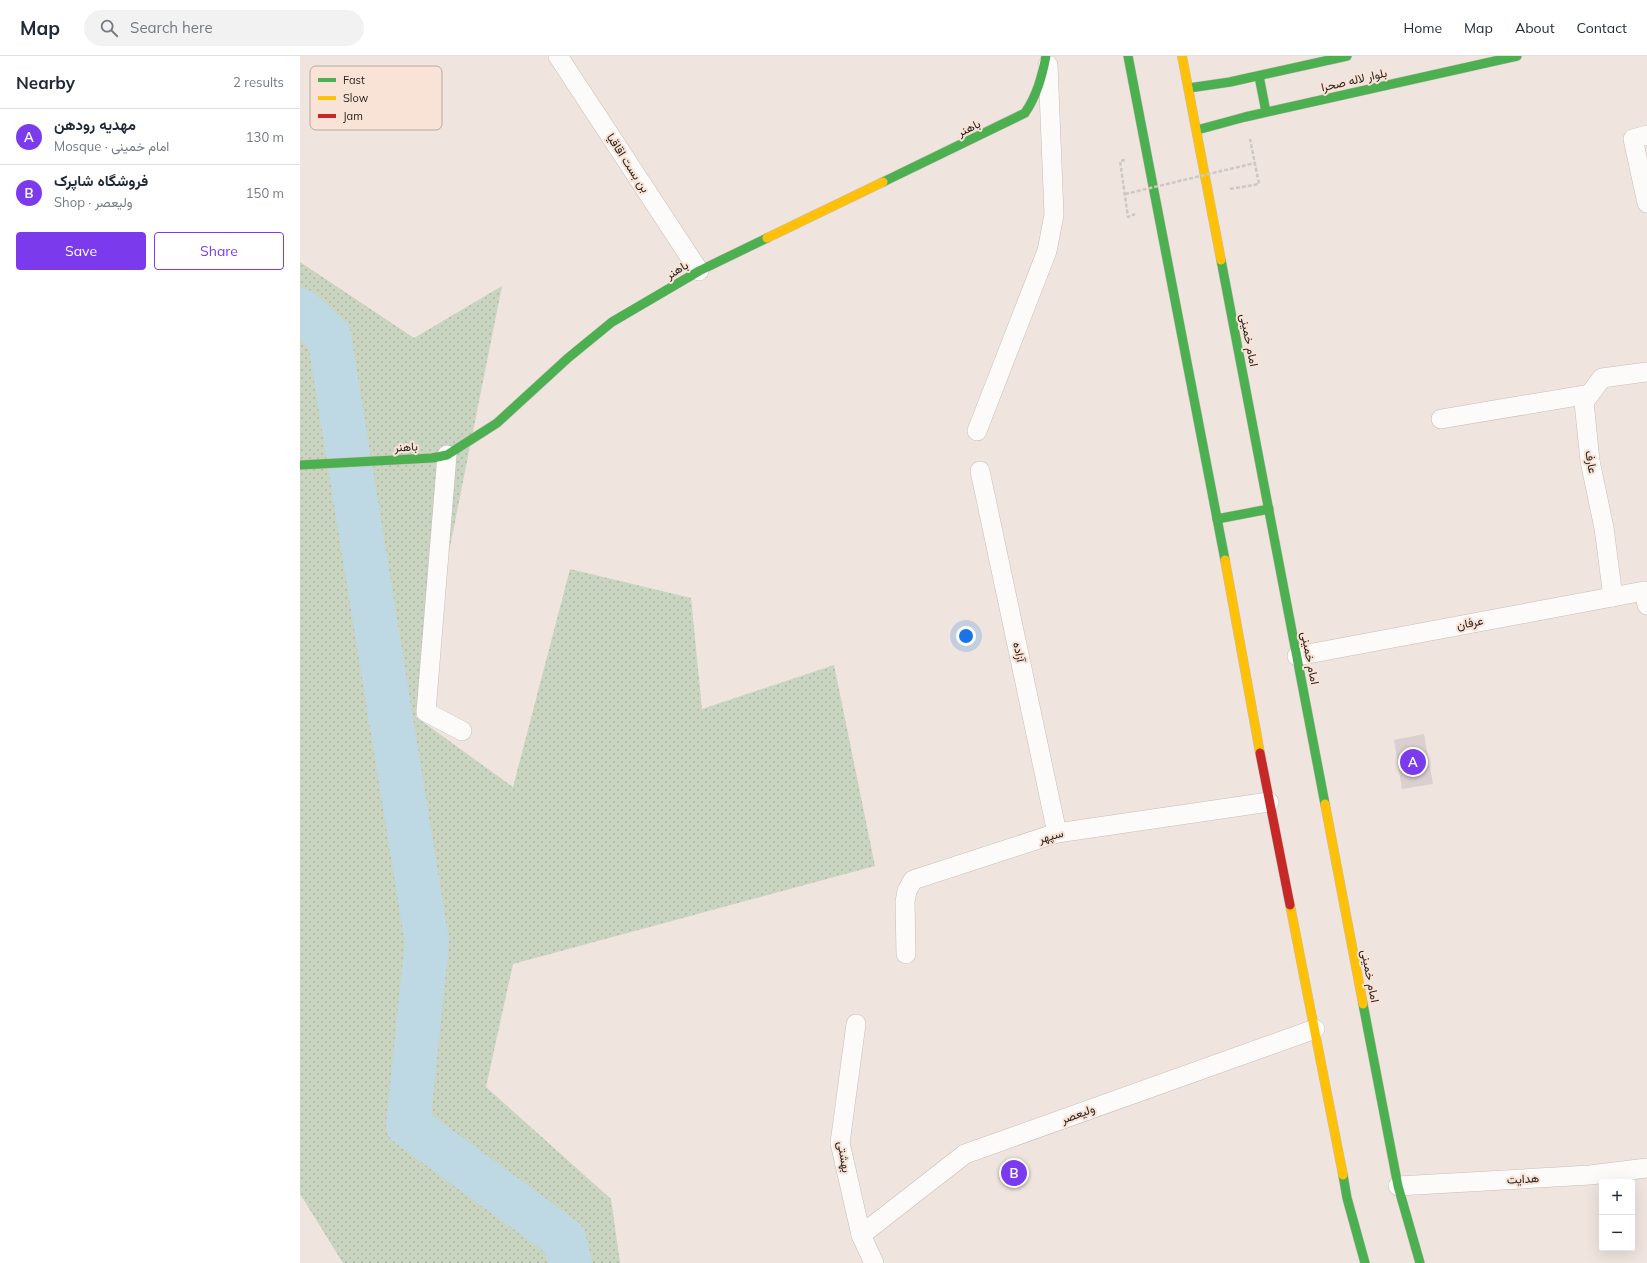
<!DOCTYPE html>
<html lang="en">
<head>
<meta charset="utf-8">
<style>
  :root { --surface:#fff; --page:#f2f2f3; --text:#1f2937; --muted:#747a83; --line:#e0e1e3; --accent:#7c3aed }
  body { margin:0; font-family:Mulish,Vazirmatn,sans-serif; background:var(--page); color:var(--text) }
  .controls { position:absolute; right:12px; bottom:12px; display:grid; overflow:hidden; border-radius:4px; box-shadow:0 4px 16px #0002 }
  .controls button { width:36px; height:36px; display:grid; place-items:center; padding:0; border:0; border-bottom:1px solid var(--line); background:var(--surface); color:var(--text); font:20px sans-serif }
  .you { position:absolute; left:666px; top:580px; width:14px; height:14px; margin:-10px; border:3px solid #fff; border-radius:50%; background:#1a73e8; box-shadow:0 0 0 6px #1a73e833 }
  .badge { display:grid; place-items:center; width:26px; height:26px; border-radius:50%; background:var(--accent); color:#fff; font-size:13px; font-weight:700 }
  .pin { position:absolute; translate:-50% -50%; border:2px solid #fff; box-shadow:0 1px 4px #0006 }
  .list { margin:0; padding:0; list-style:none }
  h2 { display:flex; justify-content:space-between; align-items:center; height:52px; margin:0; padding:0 16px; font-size:17px }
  h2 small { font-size:13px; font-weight:400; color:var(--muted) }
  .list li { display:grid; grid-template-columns:26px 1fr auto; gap:12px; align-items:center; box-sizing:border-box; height:56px; padding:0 16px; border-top:1px solid var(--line) }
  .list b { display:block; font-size:15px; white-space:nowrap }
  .list p { margin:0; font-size:13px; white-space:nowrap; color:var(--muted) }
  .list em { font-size:13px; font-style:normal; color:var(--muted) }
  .actions { display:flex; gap:8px; padding:12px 16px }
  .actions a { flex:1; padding:9px 0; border:1px solid var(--accent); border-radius:4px; text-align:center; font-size:14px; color:var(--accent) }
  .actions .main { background:var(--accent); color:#fff }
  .icon { flex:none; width:22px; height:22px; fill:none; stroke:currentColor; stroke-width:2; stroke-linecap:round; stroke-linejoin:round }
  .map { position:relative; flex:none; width:1347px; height:1207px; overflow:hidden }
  header { display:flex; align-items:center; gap:24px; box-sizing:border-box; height:56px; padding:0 20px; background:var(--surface); border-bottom:1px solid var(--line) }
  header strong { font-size:19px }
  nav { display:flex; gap:22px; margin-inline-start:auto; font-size:14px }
  .search { width:280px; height:36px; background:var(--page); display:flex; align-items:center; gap:10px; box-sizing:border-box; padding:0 14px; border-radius:22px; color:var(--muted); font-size:15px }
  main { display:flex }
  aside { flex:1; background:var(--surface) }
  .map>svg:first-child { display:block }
  .garden { fill:url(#garden-dots) }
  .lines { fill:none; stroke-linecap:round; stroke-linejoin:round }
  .river { stroke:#bed9e3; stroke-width:44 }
  .building { fill:#dbcfcf }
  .street-casing { stroke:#c6bdb7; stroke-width:20 }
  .fast-casing { stroke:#c6bdb7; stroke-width:10 }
  .slow-casing { stroke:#c6bdb7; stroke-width:10 }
  .jam-casing { stroke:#c6bdb7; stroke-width:10 }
  .path { stroke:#ccc8c4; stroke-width:2.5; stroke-dasharray:4 2; stroke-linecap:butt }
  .street { stroke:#fdfbfa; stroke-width:19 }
  .fast { stroke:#4caf50; stroke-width:9 }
  .slow { stroke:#ffc107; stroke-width:9 }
  .jam { stroke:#c62828; stroke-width:9 }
  .path-bridge { stroke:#ccc8c4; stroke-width:2.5; stroke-dasharray:4 2; stroke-linecap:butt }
  .labels { text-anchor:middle; stroke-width:4; stroke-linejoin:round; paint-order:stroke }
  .street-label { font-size:12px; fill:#271f1b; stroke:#f8e3d6 }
  .key { fill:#f8e3d6; stroke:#b9a89e; stroke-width:1 }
  .key-label { font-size:11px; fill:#271f1b }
</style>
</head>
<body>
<header>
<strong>Map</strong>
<div class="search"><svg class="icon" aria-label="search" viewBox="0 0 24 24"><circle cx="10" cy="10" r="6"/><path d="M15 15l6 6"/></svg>Search here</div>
<nav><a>Home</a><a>Map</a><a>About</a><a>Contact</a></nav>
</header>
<main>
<aside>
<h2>Nearby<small>2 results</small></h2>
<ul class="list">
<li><span class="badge">A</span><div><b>مهدیه رودهن</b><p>Mosque · امام خمینی</p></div><em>130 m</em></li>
<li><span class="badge">B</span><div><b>فروشگاه شاپرک</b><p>Shop · ولیعصر</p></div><em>150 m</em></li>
</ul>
<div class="actions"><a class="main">Save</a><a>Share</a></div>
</aside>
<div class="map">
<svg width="1347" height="1207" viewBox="0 0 1347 1207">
  <defs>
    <pattern id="garden-dots" width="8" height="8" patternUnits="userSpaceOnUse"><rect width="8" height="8" fill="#c9d4c1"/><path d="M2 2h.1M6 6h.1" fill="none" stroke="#adb6a5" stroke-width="1.8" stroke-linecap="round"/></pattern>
  </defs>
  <rect width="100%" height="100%" fill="#f0e5de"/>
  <path class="garden" d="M0,206L114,282L202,230L116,661L213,731L270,513L391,542L402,653L534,609L575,810L213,908L186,1031L311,1143L320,1207H43L0,1138Z"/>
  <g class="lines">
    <path class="river" d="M0,254L29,280L127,886L108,1069L264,1183L270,1207"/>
  </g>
  <path class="building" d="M1124,678L1133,728L1102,733L1094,684Z"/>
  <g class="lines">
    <defs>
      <g id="street">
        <path d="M258,0L399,215"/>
        <path d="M1347,79L1333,83L1347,147"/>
        <path d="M1141,363L1290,338"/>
        <path d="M677,375L747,195L754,159L748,9"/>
        <path d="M147,399L126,656L162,675"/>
        <path d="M680,415L757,777"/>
        <path d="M1313,541L1304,472L1290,405L1284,346L1302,322L1347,316"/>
        <path d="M997,600L1344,535L1347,549"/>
        <path d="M606,898L605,846L607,835L613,824L757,777L969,746"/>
        <path d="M556,968L540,1087L561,1179L574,1207"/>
        <path d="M1098,1130L1290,1119L1347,1112"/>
        <path d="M561,1179L665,1098L1015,973"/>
      </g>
      <g id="fast">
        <path d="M828,0L925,504"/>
        <path d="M959,20L966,56"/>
        <path d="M889,32L930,26L1047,0"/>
        <path d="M897,74L945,61L1217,0"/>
        <path d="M583,126L725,57C737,39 742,21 746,0"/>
        <path d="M921,204L1025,748"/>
        <path d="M0,409L132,402L147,399L197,367L268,302L312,266L399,215L467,182"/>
        <path d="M917,463L969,453"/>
        <path d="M1063,948L1098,1130L1120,1207"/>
        <path d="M1043,1119L1047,1142L1065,1207"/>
      </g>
      <g id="slow">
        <path d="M882,0L921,204"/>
        <path d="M467,182L583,126"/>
        <path d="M925,504L960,697"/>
        <path d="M1025,748L1063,948"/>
        <path d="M990,849L1043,1119"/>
      </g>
      <path id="jam" d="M960,697L990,849"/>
    </defs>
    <use href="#street" class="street-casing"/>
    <use href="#fast" class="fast-casing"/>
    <use href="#slow" class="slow-casing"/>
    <use href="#jam" class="jam-casing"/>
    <g class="path">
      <path d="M825,104L820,105L828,161L835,158"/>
      <path d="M930,133L959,128L950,83"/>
    </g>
    <use href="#street" class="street"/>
    <use href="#fast" class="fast"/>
    <use href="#slow" class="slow"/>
    <use href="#jam" class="jam"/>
    <path class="path-bridge" d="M825,138L955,107"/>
  </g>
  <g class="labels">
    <g class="street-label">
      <text transform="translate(1054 24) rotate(-13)" y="4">بلوار لاله صحرا</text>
      <text transform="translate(669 72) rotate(-26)" y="4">باهنر</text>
      <text transform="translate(328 107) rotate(57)" y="4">بن بست اقاقیا</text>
      <text transform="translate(377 214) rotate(-31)" y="4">باهنر</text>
      <text transform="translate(949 284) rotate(79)" y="4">امام خمینی</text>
      <text transform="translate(106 391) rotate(-3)" y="4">باهنر</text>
      <text transform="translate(1291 406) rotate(81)" y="4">عارف</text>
      <text transform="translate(1170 567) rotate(-11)" y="4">عرفان</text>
      <text transform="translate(719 596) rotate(78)" y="4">آزاده</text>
      <text transform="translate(1010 602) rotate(79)" y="4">امام خمینی</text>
      <text transform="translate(751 780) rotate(-15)" y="4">سپهر</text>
      <text transform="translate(1070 920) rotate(79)" y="4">امام خمینی</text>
      <text transform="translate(778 1058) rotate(-20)" y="4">ولیعصر</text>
      <text transform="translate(544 1101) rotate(81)" y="4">بهشتی</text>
      <text transform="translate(1223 1123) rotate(-3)" y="4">هدایت</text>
    </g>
  </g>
  <rect x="10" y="10" width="132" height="64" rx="6" class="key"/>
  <rect x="18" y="22" width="18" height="4" fill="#4caf50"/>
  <rect x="18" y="40" width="18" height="4" fill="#ffc107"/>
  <rect x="18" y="58" width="18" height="4" fill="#c62828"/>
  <g class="key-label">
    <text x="43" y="28">Fast</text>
    <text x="43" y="46">Slow</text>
    <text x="43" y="64">Jam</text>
  </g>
</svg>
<div class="controls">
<button>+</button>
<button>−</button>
</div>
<div class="you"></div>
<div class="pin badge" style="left:1113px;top:706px">A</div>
<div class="pin badge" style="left:714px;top:1117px">B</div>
</div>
</main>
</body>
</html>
